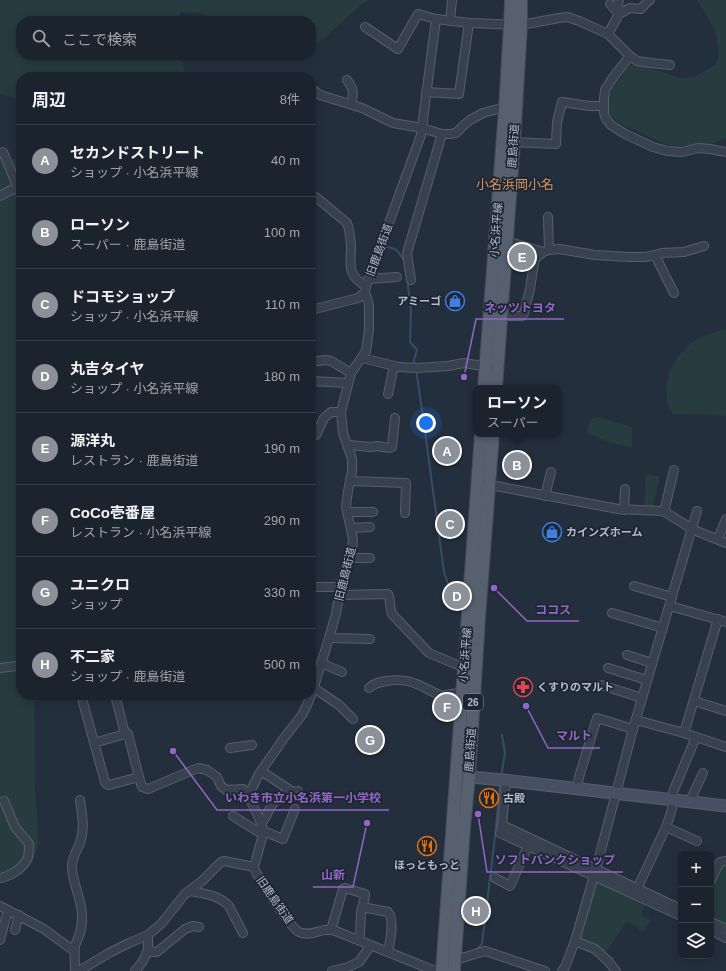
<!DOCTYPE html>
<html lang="ja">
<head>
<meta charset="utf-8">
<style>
  :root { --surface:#1b232e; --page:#242b36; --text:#f1f3f6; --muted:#a0a4aa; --line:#39404a; --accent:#8c9099 }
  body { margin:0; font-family:Arial,"Noto Sans JP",sans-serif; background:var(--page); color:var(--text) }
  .controls { position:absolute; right:12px; bottom:12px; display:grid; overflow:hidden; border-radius:8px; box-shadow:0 2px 10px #0003 }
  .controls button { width:36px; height:36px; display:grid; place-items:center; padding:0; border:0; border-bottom:1px solid var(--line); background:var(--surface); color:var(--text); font:20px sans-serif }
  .you { position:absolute; left:426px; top:423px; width:14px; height:14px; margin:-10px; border:3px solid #fff; border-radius:50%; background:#1a73e8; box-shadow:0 0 0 6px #1a73e833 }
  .badge { display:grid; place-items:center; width:26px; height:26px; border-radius:50%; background:var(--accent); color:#fff; font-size:13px; font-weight:700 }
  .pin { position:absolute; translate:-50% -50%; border:2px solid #fff; box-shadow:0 1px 4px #0006 }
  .popup { position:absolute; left:473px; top:385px; width:88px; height:52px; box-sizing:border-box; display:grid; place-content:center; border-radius:8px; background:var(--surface); filter:drop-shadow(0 1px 3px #0005); font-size:13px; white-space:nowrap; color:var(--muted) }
  .popup b { font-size:15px; color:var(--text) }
  .popup::after { content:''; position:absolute; left:50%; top:100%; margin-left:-8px; border:8px solid transparent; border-top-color:var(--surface) }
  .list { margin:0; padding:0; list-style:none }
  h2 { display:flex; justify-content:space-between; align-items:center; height:52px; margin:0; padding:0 16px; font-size:17px }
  h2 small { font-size:13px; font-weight:400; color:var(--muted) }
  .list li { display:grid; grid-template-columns:26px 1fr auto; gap:12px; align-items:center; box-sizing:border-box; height:72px; padding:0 16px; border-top:1px solid var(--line) }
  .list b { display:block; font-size:15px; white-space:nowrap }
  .list p { margin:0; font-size:13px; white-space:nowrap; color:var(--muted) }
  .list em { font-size:13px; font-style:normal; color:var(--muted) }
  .icon { flex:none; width:22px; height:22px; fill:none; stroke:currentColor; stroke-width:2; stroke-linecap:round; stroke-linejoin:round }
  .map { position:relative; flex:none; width:726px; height:971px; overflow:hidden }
  .search { position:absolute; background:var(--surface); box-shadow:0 2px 10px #0003; left:16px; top:16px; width:300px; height:44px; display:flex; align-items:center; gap:10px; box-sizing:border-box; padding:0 14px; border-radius:16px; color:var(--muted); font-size:15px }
  .panel { position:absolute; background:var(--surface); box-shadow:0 2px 10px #0003; left:16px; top:72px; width:300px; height:628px; border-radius:16px }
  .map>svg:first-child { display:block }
  .green { fill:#263c3f }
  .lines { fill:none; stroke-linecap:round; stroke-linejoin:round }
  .stream { stroke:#394c67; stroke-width:2 }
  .street-casing { stroke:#565f6c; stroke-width:10 }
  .secondary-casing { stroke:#565f6c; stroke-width:13 }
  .primary-casing { stroke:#414a57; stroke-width:14 }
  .street { stroke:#38414e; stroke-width:8 }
  .secondary { stroke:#465061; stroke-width:11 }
  .primary { stroke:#56606e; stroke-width:12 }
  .labels { text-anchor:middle; stroke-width:3.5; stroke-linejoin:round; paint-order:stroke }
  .shield { fill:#1d2633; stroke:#878f9c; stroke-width:1 }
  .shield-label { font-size:10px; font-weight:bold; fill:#b4bcc9 }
  .street-label { font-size:11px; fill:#b4bcc9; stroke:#1d2633 }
  .poi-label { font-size:11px; font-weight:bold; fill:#b4bcc9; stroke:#1d2633; text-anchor:start }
  .quarter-label { font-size:13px; fill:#d59563; stroke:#1d2633 }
  .leader { fill:none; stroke:#9266c3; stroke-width:1.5 }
  .callout-dot { fill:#9266c3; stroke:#1d2633; stroke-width:1.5 }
  .callout-label { font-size:12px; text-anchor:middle; font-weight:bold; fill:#9266c3; stroke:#1d2633; stroke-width:3.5; stroke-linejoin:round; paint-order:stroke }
</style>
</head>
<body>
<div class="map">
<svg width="726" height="971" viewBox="0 0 726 971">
  <rect width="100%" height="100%" fill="#242f3e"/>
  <g class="green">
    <path d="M0,0H369L361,5L316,45H311V21H219L199,13L181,12L177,21H21V55H178C184,60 185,70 184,77H21V99L0,94Z"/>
    <path d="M697,0H726V138L712,144L694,146L667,145L623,125L611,116L608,106L609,93L626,70L632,65L651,68L680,78L695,77L716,64L719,52L715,30Z"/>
    <path d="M0,156L21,160V695H42L34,703L35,793L38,825V848L30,867L0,875Z"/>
    <path d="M726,329V416C709,414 691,415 673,414L668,406L666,387L670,370L677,358L692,342L706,335Z"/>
    <path d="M599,417L632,427V448L609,442L586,433L591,419Z"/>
    <path d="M646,474L660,476L653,507L644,505Z"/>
    <path d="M726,861V929L711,922V880Z"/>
    <path d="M594,880L646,902L641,915L651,920L643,932L627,921L605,954L578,939Z"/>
  </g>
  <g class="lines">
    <g class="stream">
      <path d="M385,246L397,250L405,262"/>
      <path d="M407,278L411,310L410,342L417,350L414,360L415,365"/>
      <path d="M416,369L424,424L444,572L456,608"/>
      <path d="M501,777L505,753L502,735"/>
      <path d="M476,950L482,944L496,828L500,783"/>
    </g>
    <defs>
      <g id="street">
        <path d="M610,4L619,14L630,8L641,9L647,2L650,0"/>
        <path d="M450,21L452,0"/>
        <path d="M365,27L398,49L418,14L436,19"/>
        <path d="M608,34L619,14L618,4L619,0"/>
        <path d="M630,56L614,76L605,90L604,98V113L606,119L611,125L625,134L653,147L667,151L682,152L698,148L710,149L726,152"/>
        <path d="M347,80C354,89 354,93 351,104"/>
        <path d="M312,89L320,95L362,108L393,123L422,128L442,134H451L456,133L462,127L470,120L483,113L498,109H509"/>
        <path d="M426,92L459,94L469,23"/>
        <path d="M514,142L556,144L557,122L562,102L589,106H603"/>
        <path d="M3,152L18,188"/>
        <path d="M0,196L9,191L21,187"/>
        <path d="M311,197H316L347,223C350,230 350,238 351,245C351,264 346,275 366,286"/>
        <path d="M548,217L549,250"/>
        <path d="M502,241H507L543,252"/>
        <path d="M655,255L662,253L684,252L704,246"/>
        <path d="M368,279L397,277"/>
        <path d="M411,280L407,253L442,134"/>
        <path d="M311,310L358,298L365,292"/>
        <path d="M502,316H522L524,313L530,289L534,263L536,258L543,252L549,250L559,249L595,255L629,257H645L655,255L674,293"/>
        <path d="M362,358L399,367L417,368L448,366L464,363L489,367"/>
        <path d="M311,362L325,360L331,361L351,373"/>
        <path d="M311,381L348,383"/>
        <path d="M388,394L394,366"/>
        <path d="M316,435L324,418L331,412H341"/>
        <path d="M348,445L371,447L377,446L389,448L392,447L395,418"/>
        <path d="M350,481L406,483L405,513"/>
        <path d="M485,484L618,509L662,511L665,512L694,530L726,543"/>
        <path d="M545,496L551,472"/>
        <path d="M624,510L625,489"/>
        <path d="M347,512H373"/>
        <path d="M664,512L674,470"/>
        <path d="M351,528L370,527"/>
        <path d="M718,539L726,519"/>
        <path d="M349,558H370"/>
        <path d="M634,586L672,597"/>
        <path d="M311,587H341"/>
        <path d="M340,595L388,594C391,600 389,607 392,614L429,653L455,664L468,666"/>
        <path d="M670,606L726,622"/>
        <path d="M612,613L663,628"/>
        <path d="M329,637L334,638L370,639"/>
        <path d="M627,655L652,663"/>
        <path d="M321,663L342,672"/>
        <path d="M0,668L17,666L21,664"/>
        <path d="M608,668L647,680"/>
        <path d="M601,685L642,698"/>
        <path d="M314,688L339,705L353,719"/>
        <path d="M369,688C374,683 380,682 386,681C413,677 420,687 442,696L450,694L462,693"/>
        <path d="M81,695L105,782L106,784L109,785L139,777"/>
        <path d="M115,695L125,734"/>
        <path d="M694,701L726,711"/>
        <path d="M636,720L684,733L726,747"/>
        <path d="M684,733L718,619"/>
        <path d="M94,743L125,734H128L139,777L142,787L148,789L198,768L207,770L217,777L221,786L226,790L243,789L250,795"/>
        <path d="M230,748L252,745"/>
        <path d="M261,771L290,790V792"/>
        <path d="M506,781L502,825L500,833L681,916"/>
        <path d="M577,789L579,777L597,718L633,729"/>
        <path d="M689,803L703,773"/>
        <path d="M233,816L262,834"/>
        <path d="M261,823C265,820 266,816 268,812C275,798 282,792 298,791"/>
        <path d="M502,825L681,909"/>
        <path d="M666,827L697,841"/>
        <path d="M263,831L283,839L295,809"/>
        <path d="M0,878C11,876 24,868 28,857C29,853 29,848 29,844L15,827L4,801"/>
        <path d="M495,878L510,886L528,846"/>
        <path d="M711,880L720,862L726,861"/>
        <path d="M637,889L666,827L672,809L673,792L696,737"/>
        <path d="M189,891C202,893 219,895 229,906L243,933"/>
        <path d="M0,906L44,929L74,951"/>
        <path d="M362,907L388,912C395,920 390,942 388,952"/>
        <path d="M711,922L726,929"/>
        <path d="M15,930L19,915"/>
        <path d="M331,930L343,889L345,888L365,894V897L361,912L360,936L359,940"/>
        <path d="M711,930L726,938"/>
        <path d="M148,935V948L152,952H157L185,929L193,926L199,927"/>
        <path d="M0,940L8,910"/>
        <path d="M575,941L595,949L609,962L616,971"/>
        <path d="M455,960L485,951L545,971"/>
        <path d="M75,971C75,963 74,954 75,946C76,943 77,941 78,938C82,930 82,922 82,914C81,897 72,883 72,866C72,857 77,851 80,843C85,829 82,814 80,800"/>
        <path d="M79,971L109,953L129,943L148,935L161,924L185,894L202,881L221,862L224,861L254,867"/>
        <path d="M135,971C141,964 146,958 148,948"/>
        <path d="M332,971L348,967L359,962L371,945"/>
        <path d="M435,971L333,930C330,930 327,930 324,930C316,932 307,936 299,932C291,928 256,876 254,867L262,838L263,829L261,823L251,801L250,795L252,788L259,774L284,738L302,715L307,705L312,693L330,635L336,613L343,577L352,550L353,539L346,507L348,491L352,471V459L343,433L341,412L351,373L366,351L369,330V305L365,292L366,286L421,135L436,19L469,23L521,25L559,18L568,17L579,21L608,34L630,56L637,61L651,63L670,65"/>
        <path d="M562,971L565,967L575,941L596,869L633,729L697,511"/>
      </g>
      <path id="secondary" d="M460,776L503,780L726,806"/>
      <g id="primary">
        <path d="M484,388L505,109L510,25L511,0"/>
        <path d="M496,388L514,142L521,25V0"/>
        <path d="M442,971L481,434"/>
        <path d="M454,971L464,828L469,777L479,618L493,434"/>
      </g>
    </defs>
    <use href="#street" class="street-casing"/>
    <use href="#secondary" class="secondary-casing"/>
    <use href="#primary" class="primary-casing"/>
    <use href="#street" class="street"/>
    <use href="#secondary" class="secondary"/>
    <use href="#primary" class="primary"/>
  </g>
  <defs>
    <symbol id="shop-ring" viewBox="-11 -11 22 22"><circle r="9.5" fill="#1d2633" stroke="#3f7fe0" stroke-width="1.5"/><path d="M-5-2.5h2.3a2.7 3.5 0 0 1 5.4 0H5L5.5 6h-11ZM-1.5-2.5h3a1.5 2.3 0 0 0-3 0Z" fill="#3f7fe0"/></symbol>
    <symbol id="pharmacy-ring" viewBox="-11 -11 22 22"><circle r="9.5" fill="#1d2633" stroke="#e0444e" stroke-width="1.5"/><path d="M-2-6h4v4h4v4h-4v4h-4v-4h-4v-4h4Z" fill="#e0444e"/></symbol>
    <symbol id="restaurant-ring" viewBox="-11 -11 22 22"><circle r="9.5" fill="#1d2633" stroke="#e8710a" stroke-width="1.5"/><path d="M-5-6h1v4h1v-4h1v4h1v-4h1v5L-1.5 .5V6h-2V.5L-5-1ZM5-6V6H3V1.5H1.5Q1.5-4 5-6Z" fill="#e8710a"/></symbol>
  </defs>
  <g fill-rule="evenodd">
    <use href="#shop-ring" x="444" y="290" width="22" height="22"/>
    <use href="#shop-ring" x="541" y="521" width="22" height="22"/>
    <use href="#pharmacy-ring" x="512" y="676" width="22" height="22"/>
    <use href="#restaurant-ring" x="478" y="787" width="22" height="22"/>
    <use href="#restaurant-ring" x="416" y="835" width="22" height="22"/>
  </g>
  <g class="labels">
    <rect class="shield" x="463" y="694" width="20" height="16" rx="3"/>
    <g class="shield-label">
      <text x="473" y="706">26</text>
    </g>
    <g class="street-label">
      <text transform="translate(513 146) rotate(-86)" y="4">鹿島街道</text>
      <text transform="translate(496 230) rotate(-86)" y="4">小名浜平線</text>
      <text transform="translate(379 250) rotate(-70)" y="4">旧鹿島街道</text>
      <text transform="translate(345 574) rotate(-76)" y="4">旧鹿島街道</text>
      <text transform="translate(465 655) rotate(-86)" y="4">小名浜平線</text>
      <text transform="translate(470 750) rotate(-86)" y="4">鹿島街道</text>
      <text transform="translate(275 900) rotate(55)" y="4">旧鹿島街道</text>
    </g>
    <g class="poi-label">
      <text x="441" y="305" text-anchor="end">アミーゴ</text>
      <text x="566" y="536">カインズホーム</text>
      <text x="537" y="691">くすりのマルト</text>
      <text x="503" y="802">古殿</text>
      <text x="427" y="869" text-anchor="middle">ほっともっと</text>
    </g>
    <g class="quarter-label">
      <text x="515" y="189">小名浜岡小名</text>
    </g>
  </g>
  <path class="leader" d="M464 377L476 319H564M494 588L527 621H579M526 706L548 748H600M173 751L217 810H389M478 814L487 872H623M367 823L353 887H313"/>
  <g class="callout-dot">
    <circle cx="464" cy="377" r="4"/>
    <circle cx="494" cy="588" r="4"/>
    <circle cx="526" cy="706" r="4"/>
    <circle cx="173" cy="751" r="4"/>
    <circle cx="478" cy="814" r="4"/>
    <circle cx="367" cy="823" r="4"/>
  </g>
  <g class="callout-label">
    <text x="520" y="312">ネッツトヨタ</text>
    <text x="553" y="614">ココス</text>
    <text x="574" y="740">マルト</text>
    <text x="303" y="802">いわき市立小名浜第一小学校</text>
    <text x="555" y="864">ソフトバンクショップ</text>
    <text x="333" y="879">山新</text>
  </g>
</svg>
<div class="controls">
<button>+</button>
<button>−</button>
<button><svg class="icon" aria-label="layers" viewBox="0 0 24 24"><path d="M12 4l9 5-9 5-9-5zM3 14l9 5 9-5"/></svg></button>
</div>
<div class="you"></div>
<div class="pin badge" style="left:447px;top:451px">A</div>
<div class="pin badge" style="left:517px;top:465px">B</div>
<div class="popup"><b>ローソン</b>スーパー</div>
<div class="pin badge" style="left:450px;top:524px">C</div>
<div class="pin badge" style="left:457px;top:596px">D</div>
<div class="pin badge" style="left:522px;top:257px">E</div>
<div class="pin badge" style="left:447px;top:707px">F</div>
<div class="pin badge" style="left:370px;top:740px">G</div>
<div class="pin badge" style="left:476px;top:911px">H</div>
<div class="search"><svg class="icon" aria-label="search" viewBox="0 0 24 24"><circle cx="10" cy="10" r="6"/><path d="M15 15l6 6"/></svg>ここで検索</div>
<section class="panel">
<h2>周辺<small>8件</small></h2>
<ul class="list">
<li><span class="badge">A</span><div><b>セカンドストリート</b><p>ショップ · 小名浜平線</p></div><em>40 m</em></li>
<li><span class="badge">B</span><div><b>ローソン</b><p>スーパー · 鹿島街道</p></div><em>100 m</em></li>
<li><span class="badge">C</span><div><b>ドコモショップ</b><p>ショップ · 小名浜平線</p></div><em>110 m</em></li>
<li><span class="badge">D</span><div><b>丸吉タイヤ</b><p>ショップ · 小名浜平線</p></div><em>180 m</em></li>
<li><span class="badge">E</span><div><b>源洋丸</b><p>レストラン · 鹿島街道</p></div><em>190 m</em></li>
<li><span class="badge">F</span><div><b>CoCo壱番屋</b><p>レストラン · 小名浜平線</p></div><em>290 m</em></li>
<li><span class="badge">G</span><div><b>ユニクロ</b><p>ショップ</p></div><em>330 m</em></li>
<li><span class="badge">H</span><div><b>不二家</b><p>ショップ · 鹿島街道</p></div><em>500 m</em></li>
</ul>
</section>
</div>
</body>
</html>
